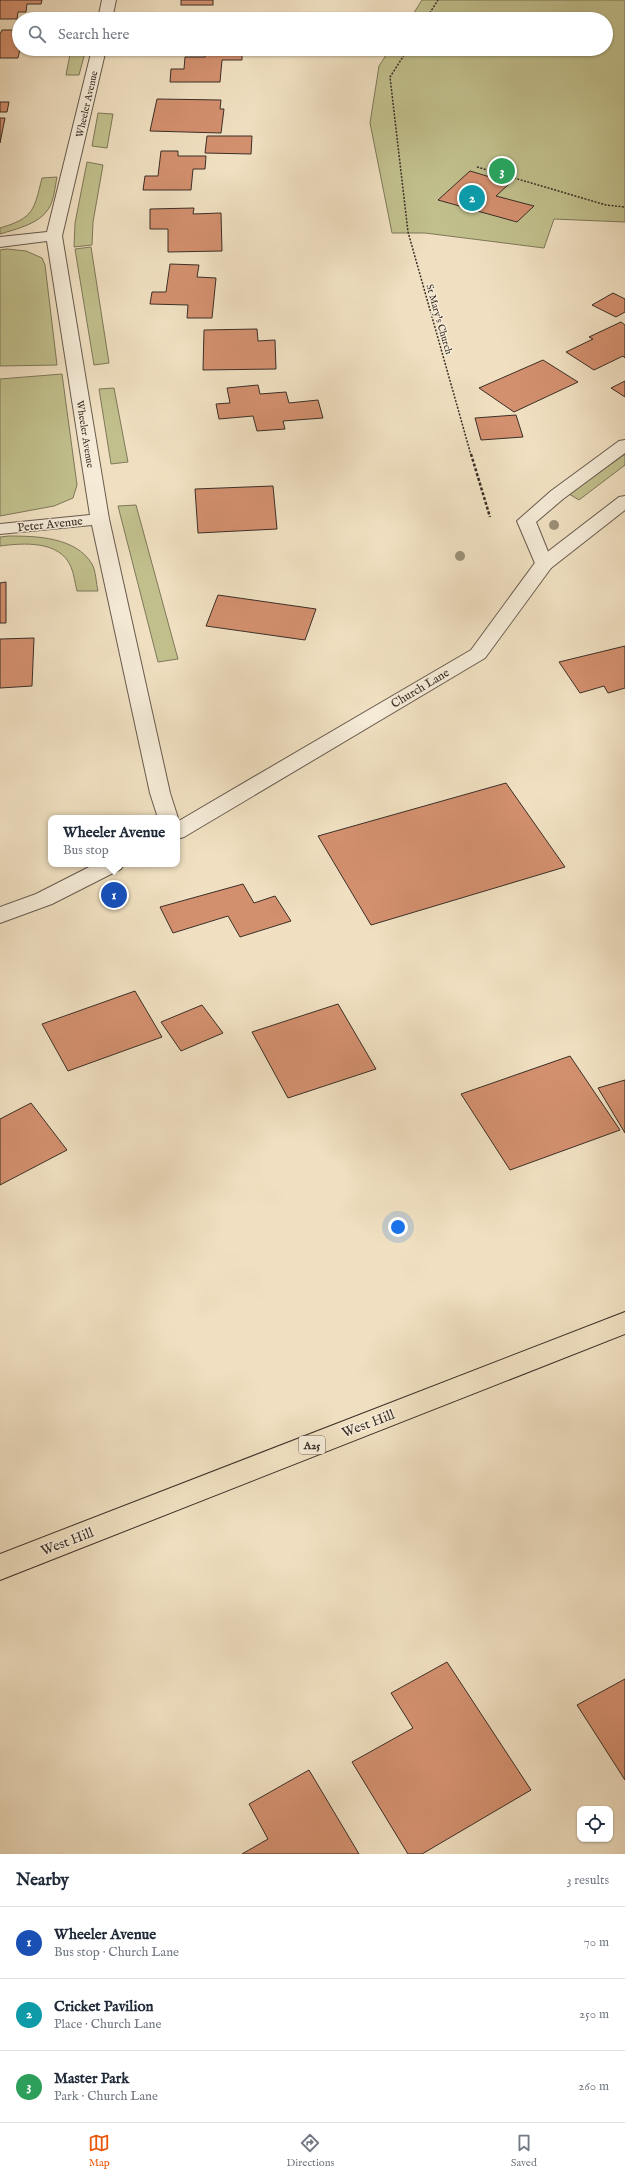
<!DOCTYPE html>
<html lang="en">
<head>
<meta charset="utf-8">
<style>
  :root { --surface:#fff; --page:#f2f2f3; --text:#1f2937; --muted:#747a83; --line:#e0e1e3; --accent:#ea580c }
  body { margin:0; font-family:"IM FELL English",serif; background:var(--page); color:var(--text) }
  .controls { position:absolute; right:12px; bottom:12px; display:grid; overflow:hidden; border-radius:8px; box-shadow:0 1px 3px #0004 }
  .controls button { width:36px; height:36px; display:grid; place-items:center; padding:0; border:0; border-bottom:1px solid var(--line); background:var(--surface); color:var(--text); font:20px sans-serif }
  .you { position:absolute; left:398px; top:1227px; width:14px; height:14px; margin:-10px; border:3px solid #fff; border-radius:50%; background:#1a73e8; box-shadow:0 0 0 6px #1a73e833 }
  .badge { display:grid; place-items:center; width:26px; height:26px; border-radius:50%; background:var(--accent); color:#fff; font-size:13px; font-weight:700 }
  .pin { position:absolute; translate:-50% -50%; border:2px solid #fff; box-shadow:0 1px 4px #0006 }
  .popup { position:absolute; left:48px; top:815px; width:132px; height:52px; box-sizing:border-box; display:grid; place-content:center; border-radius:8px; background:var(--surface); filter:drop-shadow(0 1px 3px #0005); font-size:13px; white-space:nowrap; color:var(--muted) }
  .popup b { font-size:15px; color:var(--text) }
  .popup::after { content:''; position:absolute; left:50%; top:100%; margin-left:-8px; border:8px solid transparent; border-top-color:var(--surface) }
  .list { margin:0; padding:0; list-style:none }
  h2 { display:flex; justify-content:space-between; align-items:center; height:52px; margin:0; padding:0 16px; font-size:17px }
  h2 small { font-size:13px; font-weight:400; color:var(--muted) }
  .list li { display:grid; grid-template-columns:26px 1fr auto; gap:12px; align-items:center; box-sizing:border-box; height:72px; padding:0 16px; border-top:1px solid var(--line) }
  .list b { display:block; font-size:15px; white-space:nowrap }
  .list p { margin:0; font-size:13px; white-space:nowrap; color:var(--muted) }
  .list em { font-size:13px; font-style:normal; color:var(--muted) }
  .icon { flex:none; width:22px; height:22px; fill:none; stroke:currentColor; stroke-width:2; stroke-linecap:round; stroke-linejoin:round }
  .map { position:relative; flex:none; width:625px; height:1854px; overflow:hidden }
  .search { position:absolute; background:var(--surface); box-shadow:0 1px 3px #0004; left:12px; right:12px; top:12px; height:44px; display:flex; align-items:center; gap:10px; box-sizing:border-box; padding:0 14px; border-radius:22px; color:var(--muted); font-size:15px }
  .sheet { height:268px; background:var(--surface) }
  nav { display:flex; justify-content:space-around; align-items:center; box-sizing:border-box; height:56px; border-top:1px solid var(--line); background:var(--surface); font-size:11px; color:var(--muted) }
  nav a { display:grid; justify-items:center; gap:2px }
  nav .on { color:var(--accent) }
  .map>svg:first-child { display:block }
  .green { fill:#c1c08d; stroke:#7e785a }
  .building { fill:#d3906f; stroke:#3b2f27 }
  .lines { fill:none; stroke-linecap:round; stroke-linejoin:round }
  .lane-casing { stroke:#685b4e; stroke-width:2 }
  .street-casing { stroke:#685b4e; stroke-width:2 }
  .primary-casing { stroke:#3b2f27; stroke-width:2 }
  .path-far1 { stroke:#3b2f27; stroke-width:1.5; stroke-dasharray:2 1.5; stroke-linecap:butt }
  .path { stroke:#3b2f27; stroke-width:2.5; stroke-dasharray:3 2; stroke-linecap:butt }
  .lane { fill:#f5ebd7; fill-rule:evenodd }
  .street { fill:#f5ebd7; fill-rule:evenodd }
  .primary { fill:#f0e0c1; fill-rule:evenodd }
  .tree { fill:#9b8f77 }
  .labels { text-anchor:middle; stroke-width:3; stroke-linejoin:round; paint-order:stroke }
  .far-street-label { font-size:10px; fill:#3b2f27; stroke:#f5ebd7 }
  .shield { fill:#f5ebd7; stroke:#73675c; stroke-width:1 }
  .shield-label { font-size:11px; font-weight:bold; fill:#3b2f27 }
  .street-label { font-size:12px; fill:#3b2f27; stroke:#f5ebd7 }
  .near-street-label { font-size:14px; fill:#3b2f27; stroke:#f5ebd7 }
</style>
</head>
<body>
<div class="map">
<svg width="625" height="1854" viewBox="0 0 625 1854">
  <rect width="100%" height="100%" fill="#f0e0c1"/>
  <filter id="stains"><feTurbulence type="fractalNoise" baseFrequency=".005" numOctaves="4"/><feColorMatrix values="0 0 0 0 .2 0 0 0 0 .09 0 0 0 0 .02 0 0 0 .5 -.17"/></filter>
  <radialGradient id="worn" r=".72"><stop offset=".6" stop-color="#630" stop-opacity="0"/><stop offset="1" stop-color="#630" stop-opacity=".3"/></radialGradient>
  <g class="green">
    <path d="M422,0H625V222L554,219L544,248L425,233H392L370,123L379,66L390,49H606V19H410Z"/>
    <path d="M71,49H86L79,75H66Z"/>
    <path d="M98,113L113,114L107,148L92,146Z"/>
    <path d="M87,162L103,165L93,222L92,245L74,247L75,223Z"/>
    <path d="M57,177C55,187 54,200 49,208C40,224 16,229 0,234V228C34,218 34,210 42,178Z"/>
    <path d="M91,247L109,363L94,365L75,249Z"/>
    <path d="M7,249L26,251L42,258L45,265L57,365L0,366V250Z"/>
    <path d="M62,374L77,485L73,498L54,506L0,516V379Z"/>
    <path d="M114,388L128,462L111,464L99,389Z"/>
    <path d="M625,454V465L579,500L569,494Z"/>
    <path d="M136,505L178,659L158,662L118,506Z"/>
    <path d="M9,536C36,536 76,537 92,564C96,571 96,583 98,591H77C75,583 74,574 71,567C60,540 23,543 0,546V537Z"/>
  </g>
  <g class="building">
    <path d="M0,0H42L41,4H27L26,12H18L17,19H0Z"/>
    <rect x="181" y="0" width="32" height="5"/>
    <rect x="179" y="13" width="28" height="6"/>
    <path d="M2,30H19L20,49L18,58H0V34Z"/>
    <path d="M206,49H242V60H222L220,82H170L171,69H184L185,57H205Z"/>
    <path d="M157,99L221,100L220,109H224L221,133L150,131Z"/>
    <path d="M0,102H9L7,112H0Z"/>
    <path d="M0,118H5L0,143Z"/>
    <path d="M207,136H252L251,154L205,153Z"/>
    <path d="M161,151H178V156H206L205,169H193L191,190H143L145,176H158Z"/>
    <path d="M470,171L510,183L496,196L534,206L517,222L438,200Z"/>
    <path d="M194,208L193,214L221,213L222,251L168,252V229H150V209Z"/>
    <path d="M170,264L199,265L197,277L216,278L212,318H187L188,305L150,304L152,292H166Z"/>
    <path d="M613,293L625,299V312L616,317L592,305Z"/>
    <path d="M621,322L625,325V358L623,356L594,370L566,352L593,339L589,337Z"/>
    <path d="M257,329L258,341L275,340L276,369L203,370L204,330Z"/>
    <path d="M543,360L578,382L514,412L479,388Z"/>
    <path d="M625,381V397L611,388Z"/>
    <path d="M258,385L260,394L286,392L289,403L318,400L323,418L283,421L285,429L257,431L253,416L219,419L216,404L230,403L227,388Z"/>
    <path d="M516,415L523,437L481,440L475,418Z"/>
    <path d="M273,486L277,529L198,533L195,489Z"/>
    <path d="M6,582V623H0V583Z"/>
    <path d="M218,595L316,609L305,640L206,626Z"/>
    <path d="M34,638L32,686L0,688V639Z"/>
    <path d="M625,646V688L608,693L604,686L580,693L559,662Z"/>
    <path d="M506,783L565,867L371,925L318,836Z"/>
    <path d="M243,884L254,903L275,896L291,921L240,937L228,916L173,933L160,907Z"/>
    <path d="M135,991L162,1037L68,1071L42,1024Z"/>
    <path d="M338,1004L376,1069L288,1098L252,1032Z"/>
    <path d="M202,1005L223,1033L181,1051L161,1022Z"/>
    <path d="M570,1056L620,1130L510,1170L461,1094Z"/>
    <path d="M625,1080V1133L598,1088Z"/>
    <path d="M31,1103L67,1150L0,1185V1119Z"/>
    <path d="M447,1662L531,1790L422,1854H408L352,1762L413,1728L391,1693Z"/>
    <path d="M625,1679V1780L577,1705Z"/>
    <path d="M309,1770L359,1854H242L268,1839L249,1804Z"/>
  </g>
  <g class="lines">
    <defs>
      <path id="lane" d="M625,440V453L563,499L536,522L553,564L551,568L544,570L537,568L517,521L551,491L619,441Z"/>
      <g id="street">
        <path d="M102,0H116L112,19H98Z"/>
        <path d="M92,49H106L62,236L109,519L170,793L178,818L177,820V818H158L150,793L92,525L0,534V524L90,515L47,241L0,247V237L47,232Z"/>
        <path d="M625,496V510L551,568L485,658L184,837L177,839V822L471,650L537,560L619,497Z"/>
        <path d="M95,864H124L121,869L52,904L0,923V907L36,894Z"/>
      </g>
      <path id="primary" d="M625,1312V1334L0,1580V1554Z"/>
    </defs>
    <use href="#lane" class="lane-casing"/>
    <use href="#street" class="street-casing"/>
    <use href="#primary" class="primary-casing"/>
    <g class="path-far1">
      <path d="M426,19L438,0"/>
      <path d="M408,49L390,77L408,232L471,455"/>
      <path d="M477,167L606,205L625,207"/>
    </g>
    <path class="path" d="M471,454L490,517"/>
    <use href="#lane" class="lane"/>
    <use href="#street" class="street"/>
    <use href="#primary" class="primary"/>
  </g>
  <g class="tree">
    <circle cx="554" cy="525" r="5"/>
    <circle cx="460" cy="556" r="5"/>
  </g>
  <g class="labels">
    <g class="far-street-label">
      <text transform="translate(86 104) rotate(-77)" y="4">Wheeler Avenue</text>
      <text transform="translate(440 319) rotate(74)" y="4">St Mary's Church</text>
      <text transform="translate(86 434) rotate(81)" y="4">Wheeler Avenue</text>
    </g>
    <rect class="shield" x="299" y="1436" width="26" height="18" rx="3"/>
    <g class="shield-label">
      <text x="312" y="1449">A25</text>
    </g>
    <g class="street-label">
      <text transform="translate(50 524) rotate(-6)" y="4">Peter Avenue</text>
      <text transform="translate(420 688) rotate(-31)" y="4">Church Lane</text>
    </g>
    <g class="near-street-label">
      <text transform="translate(368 1423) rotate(-21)" y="5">West Hill</text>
      <text transform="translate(67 1541) rotate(-21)" y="5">West Hill</text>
    </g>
  </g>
  <rect width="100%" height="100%" filter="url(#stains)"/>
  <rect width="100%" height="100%" fill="url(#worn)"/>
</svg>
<div class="controls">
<button><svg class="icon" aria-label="locate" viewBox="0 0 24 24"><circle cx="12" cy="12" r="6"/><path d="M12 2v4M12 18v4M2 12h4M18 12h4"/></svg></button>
</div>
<div class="you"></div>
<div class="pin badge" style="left:114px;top:895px;background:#1a4fb4">1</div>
<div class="popup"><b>Wheeler Avenue</b>Bus stop</div>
<div class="pin badge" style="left:472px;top:198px;background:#0f9aa8">2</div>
<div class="pin badge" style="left:502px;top:171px;background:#2e9e5b">3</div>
<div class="search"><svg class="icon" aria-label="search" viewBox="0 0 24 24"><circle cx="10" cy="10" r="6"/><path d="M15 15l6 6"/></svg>Search here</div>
</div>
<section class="sheet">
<h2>Nearby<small>3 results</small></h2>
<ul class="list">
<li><span class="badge" style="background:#1a4fb4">1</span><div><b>Wheeler Avenue</b><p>Bus stop · Church Lane</p></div><em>70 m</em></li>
<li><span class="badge" style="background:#0f9aa8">2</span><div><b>Cricket Pavilion</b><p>Place · Church Lane</p></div><em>250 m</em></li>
<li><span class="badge" style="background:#2e9e5b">3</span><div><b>Master Park</b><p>Park · Church Lane</p></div><em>260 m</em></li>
</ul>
</section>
<nav>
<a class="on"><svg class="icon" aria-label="map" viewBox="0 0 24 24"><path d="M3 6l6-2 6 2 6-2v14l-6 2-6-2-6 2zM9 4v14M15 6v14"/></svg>Map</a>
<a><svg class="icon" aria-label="directions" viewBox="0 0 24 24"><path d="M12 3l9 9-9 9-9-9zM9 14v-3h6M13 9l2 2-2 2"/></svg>Directions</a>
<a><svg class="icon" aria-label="saved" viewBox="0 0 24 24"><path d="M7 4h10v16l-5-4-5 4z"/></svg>Saved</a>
</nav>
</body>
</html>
